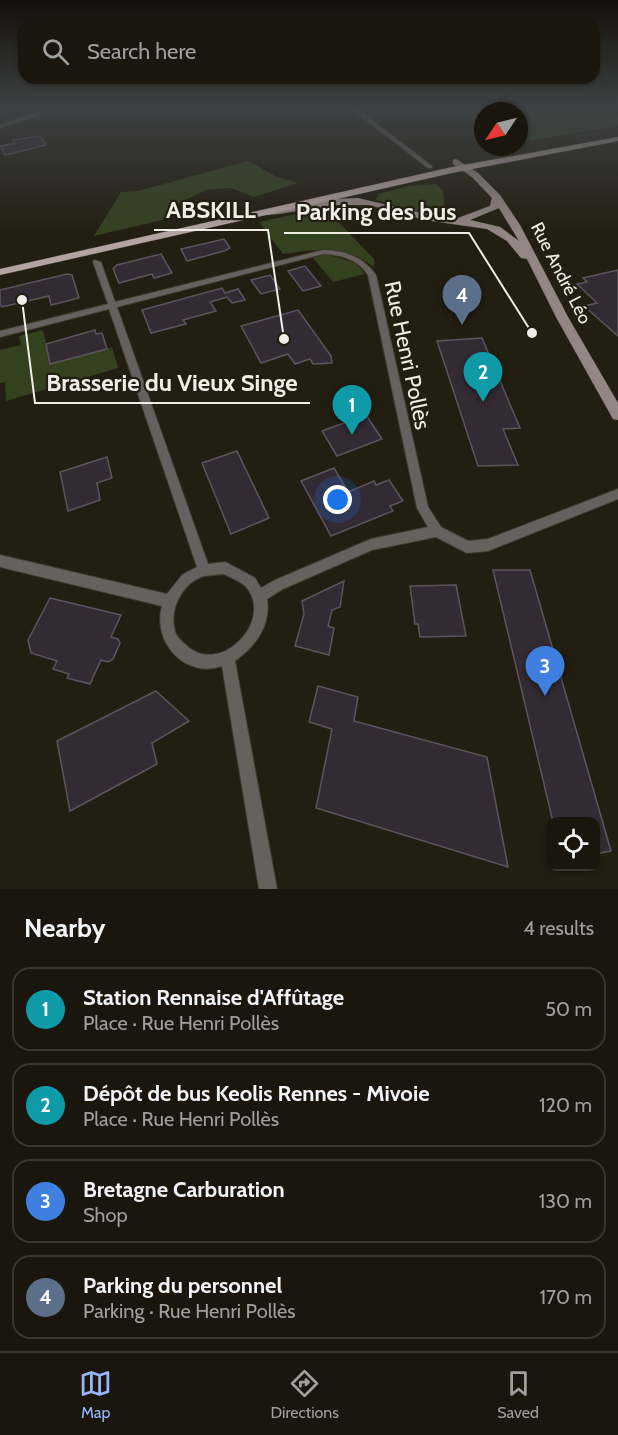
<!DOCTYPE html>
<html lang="en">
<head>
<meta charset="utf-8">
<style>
  :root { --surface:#1a160d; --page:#231f16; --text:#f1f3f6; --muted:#9f9f9d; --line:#38352e; --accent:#97b6fd }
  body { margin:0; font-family:Cabin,sans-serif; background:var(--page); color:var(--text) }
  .controls { position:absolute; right:18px; bottom:18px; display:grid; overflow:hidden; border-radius:12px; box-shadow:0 2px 4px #0004 }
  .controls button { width:54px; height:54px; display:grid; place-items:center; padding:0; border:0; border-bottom:2px solid var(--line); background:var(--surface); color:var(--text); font:30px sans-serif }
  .compass { position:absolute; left:474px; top:102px; width:54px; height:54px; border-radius:50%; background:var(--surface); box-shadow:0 2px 4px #0004; rotate:235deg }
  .you { position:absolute; left:338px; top:500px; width:21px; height:21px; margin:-15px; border:4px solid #fff; border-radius:50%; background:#1a73e8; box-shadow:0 0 0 9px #1a73e833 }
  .badge { display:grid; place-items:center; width:39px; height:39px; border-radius:50%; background:var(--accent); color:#fff; font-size:20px; font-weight:700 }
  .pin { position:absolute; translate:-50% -50px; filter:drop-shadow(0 2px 3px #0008) }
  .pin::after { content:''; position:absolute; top:32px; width:21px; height:18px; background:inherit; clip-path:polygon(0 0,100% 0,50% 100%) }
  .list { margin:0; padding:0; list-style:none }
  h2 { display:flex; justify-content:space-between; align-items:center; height:78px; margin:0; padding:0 24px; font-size:26px }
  h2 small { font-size:20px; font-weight:400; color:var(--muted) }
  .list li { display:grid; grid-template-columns:39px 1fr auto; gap:18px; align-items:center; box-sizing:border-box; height:84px; margin:0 12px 12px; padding:0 12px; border:2px solid var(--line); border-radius:18px }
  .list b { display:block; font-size:22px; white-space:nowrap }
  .list p { margin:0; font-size:20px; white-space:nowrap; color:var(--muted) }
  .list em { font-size:20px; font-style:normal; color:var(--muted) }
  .icon { flex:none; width:33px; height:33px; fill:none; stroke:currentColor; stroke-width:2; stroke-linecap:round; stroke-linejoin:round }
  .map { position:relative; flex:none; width:618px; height:889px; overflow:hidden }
  .search { position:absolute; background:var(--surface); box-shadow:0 2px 4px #0004; left:18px; right:18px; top:18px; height:66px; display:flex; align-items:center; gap:15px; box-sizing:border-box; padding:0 21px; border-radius:18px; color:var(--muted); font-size:22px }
  .sheet { height:462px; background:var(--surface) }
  nav { display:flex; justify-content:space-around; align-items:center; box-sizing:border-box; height:84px; border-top:2px solid var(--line); background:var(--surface); font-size:16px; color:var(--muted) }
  nav a { display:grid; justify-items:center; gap:3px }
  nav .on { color:var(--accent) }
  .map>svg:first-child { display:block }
  .green { fill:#34411f }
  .building { fill:#342a34; stroke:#5f535e; stroke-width:1.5 }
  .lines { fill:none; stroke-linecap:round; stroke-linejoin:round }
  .street-casing { stroke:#3f3b2f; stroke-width:2 }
  .secondary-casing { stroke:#3f3b2f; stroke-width:1 }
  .primary-casing { stroke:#3f3b2f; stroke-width:1 }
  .street { fill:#68605f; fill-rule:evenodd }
  .secondary { fill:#938684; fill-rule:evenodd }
  .primary { fill:#b4a3a0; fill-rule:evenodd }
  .labels { text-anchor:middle; stroke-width:4.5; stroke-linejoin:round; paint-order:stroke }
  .far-street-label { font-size:18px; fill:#efede5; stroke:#221e11 }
  .street-label { font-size:22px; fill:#efede5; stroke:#221e11 }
  .leader { fill:none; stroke:#efede5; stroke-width:2 }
  .callout-dot { fill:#efede5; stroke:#221e11; stroke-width:2 }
  .callout-label { font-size:24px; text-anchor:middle; font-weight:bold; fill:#efede5; stroke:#221e11; stroke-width:4.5; stroke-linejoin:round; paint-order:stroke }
</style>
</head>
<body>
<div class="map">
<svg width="618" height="889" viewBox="0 0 618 889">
  <rect width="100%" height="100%" fill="#221e11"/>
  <g class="green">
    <path d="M607,108L618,115V126L519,142V111H483V128L474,122L467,109Z"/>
    <path d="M248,161L275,176L298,183L254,197L231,188L206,190L173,206L162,220L94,236L121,192L138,191Z"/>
    <path d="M435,184L443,190L445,211L429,215L376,200L378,194L409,186Z"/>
    <path d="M325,208L374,259V267C342,243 319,250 283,254L259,222Z"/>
    <path d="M326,254L356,263L365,274L333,282L313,258Z"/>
    <path d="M43,330L51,364L112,347L118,368L6,401L5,382L0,383V350L21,345L19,336Z"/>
  </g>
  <g class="building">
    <path d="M40,136L46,145L5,155L1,146L15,143L13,140Z"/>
    <path d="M224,239L230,248L224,251L187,261L181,249Z"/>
    <path d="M161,254L172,273L154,278L152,274L119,283L113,269L117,265Z"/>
    <path d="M305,266L321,286L303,291L288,271Z"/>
    <path d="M618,270V336L584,306L597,303L577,284L587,282L583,278Z"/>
    <path d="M67,274L72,275L79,298L51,305L49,296L2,307L0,304V290Z"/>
    <path d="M270,275L280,289L261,294L251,280Z"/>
    <path d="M222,288L225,293L238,289L245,300L232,303L227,297L210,302L216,311L183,320L186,324L151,333L142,310Z"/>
    <path d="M298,310L331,356L332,363L313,364L310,359L295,364L288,354L261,363L241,326Z"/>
    <path d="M95,330L96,334L102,333L107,349L50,364L46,344Z"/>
    <path d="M482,338L520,428L503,429L518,465L478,466L437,341Z"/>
    <path d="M366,415L382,439L337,456L322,431Z"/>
    <path d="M237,451L269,518L231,534L202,463Z"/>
    <path d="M107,457L112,478L97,483L100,500L68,511L60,472Z"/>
    <path d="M334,468L348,492L374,481L376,485L389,480L403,501L390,506L393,511L331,536L301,481Z"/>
    <path d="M493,570H530L611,851L596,854V822H553Z"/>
    <path d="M344,581L340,607L332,610L328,626L334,628L329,655L295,646L304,614L302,601Z"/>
    <path d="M456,585L466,636L420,637L418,624H415L410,586Z"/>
    <path d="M50,598L121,615L111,637L118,639L120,643L113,659L108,662L101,660L90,684L67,678L69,674L53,669L57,661L31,653L28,640Z"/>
    <path d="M318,686L358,697L354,721L487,757L508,867L316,808L332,729L309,722Z"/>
    <path d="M156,691L189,721L152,743L157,764L70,811L57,741Z"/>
  </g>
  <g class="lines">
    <defs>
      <g id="street">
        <path d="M350,108H356L432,166V168H428Z"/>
        <path d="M41,111L43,114L0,128V124Z"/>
        <path d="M323,250C346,251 362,256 376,275L428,507L441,527L468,541L488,539L618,489V499L488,551L467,553L436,537L372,550L283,589L267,599C271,625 256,646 235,661L277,889H259L222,666C185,679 152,642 162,606L0,567V555L167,594L182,575L197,567L109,309L0,337V331L108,304L93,262L94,260L101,262L115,302ZM323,254C342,255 357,259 368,275L417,508L428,527L371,539L273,581L261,588L255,578L229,564L225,562L208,564L117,307ZM224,574C231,578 243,582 247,588C274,623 218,677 186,645C182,641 176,637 175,631C169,611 181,585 201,577C208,575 216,575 224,574Z"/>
      </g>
      <path id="secondary" d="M456,159L478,173L500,195L520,225L568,317L618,403V420L613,419L556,317L527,259L521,258L507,241L487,229L425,220L369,205H336L278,214L268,215L263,212L268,209L336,199L358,198L425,214L458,218L490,206L492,198L472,177L453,164V160ZM499,208L519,241L500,227L470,220Z"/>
      <path id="primary" d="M618,137V141L452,173L0,275V269L452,167Z"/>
    </defs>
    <use href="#street" class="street-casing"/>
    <use href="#secondary" class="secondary-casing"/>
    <use href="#primary" class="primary-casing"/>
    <use href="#street" class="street"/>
    <use href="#secondary" class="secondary"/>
    <use href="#primary" class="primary"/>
  </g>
  <linearGradient id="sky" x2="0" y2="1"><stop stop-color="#131009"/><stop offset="0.46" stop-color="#3e4143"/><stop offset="1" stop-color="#3e4143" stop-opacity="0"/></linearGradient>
  <rect width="618" height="233" fill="url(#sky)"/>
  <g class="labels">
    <g class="far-street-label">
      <text transform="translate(561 273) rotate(63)" y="6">Rue André Léo</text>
    </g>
    <g class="street-label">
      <text transform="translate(408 355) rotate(78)" y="8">Rue Henri Pollès</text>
    </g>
  </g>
  <path class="leader" d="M284 339L268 230H154M532 333L469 233H284M22 300L35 403H310"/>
  <g class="callout-dot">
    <circle cx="284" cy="339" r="6"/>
    <circle cx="532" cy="333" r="6"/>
    <circle cx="22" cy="300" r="6"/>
  </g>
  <g class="callout-label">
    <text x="211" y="218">ABSKILL</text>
    <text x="376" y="220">Parking des bus</text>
    <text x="172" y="391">Brasserie du Vieux Singe</text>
  </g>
</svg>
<div class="controls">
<button><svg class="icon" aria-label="locate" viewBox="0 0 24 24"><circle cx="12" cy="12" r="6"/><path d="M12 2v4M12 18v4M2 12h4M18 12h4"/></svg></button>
</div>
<svg class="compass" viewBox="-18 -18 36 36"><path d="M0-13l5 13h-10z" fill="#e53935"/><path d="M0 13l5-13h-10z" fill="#9f9f9d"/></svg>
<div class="you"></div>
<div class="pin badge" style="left:352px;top:435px;background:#0f9aa8">1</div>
<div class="pin badge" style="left:483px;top:402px;background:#0f9aa8">2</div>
<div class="pin badge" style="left:545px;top:696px;background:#3f7fe0">3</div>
<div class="pin badge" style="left:462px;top:325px;background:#5c6f8a">4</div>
<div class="search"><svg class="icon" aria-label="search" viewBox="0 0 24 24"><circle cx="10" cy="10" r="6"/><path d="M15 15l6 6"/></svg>Search here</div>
</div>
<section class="sheet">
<h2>Nearby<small>4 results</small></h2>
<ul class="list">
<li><span class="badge" style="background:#0f9aa8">1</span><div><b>Station Rennaise d'Affûtage</b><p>Place · Rue Henri Pollès</p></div><em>50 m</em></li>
<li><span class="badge" style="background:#0f9aa8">2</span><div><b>Dépôt de bus Keolis Rennes - Mivoie</b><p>Place · Rue Henri Pollès</p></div><em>120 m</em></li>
<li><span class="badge" style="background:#3f7fe0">3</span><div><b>Bretagne Carburation</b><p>Shop</p></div><em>130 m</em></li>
<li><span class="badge" style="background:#5c6f8a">4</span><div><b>Parking du personnel</b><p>Parking · Rue Henri Pollès</p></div><em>170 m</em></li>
</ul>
</section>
<nav>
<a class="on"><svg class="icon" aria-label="map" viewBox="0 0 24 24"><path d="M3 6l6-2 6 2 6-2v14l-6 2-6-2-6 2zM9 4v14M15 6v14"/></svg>Map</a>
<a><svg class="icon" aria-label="directions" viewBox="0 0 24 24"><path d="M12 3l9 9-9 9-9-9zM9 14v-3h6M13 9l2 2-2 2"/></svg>Directions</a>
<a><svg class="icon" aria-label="saved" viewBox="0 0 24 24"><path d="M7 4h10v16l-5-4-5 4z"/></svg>Saved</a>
</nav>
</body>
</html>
